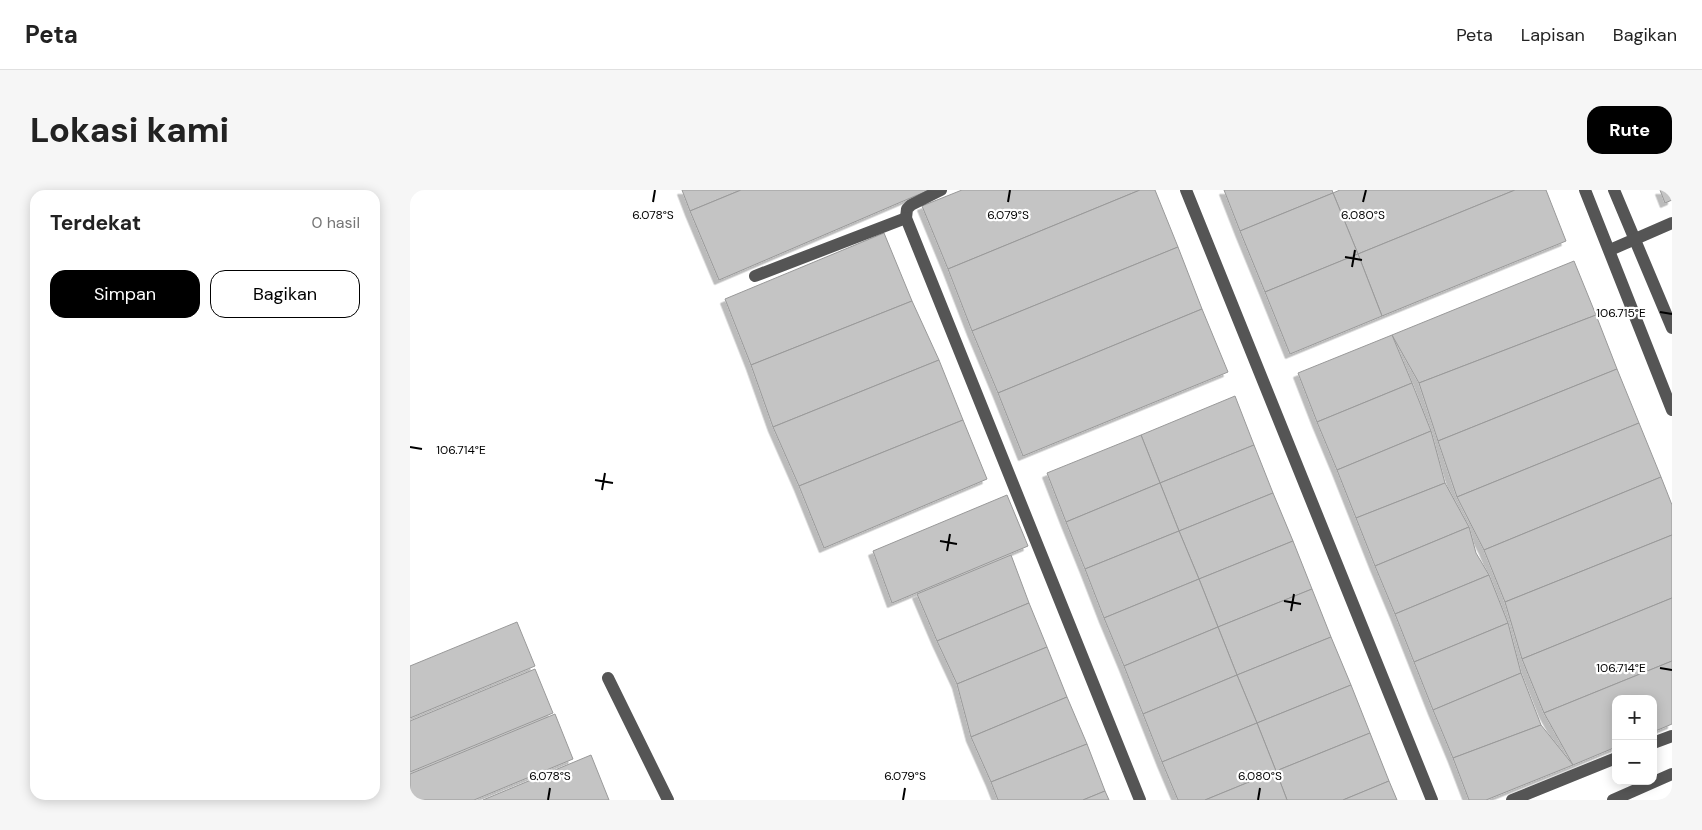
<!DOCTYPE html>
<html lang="id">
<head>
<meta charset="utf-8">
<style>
  :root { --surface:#fff; --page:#f6f6f6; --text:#222; --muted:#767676; --line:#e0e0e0; --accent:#000 }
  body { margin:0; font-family:"DM Sans",sans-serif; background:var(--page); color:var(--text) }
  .controls { position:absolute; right:15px; bottom:15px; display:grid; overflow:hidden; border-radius:10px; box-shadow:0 2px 12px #0003 }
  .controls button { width:45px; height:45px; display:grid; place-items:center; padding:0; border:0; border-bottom:1px solid var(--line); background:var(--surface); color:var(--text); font:25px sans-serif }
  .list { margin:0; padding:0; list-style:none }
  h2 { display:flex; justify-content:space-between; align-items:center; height:65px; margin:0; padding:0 20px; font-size:21px }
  h2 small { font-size:16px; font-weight:400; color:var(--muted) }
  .actions { display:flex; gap:10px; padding:15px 20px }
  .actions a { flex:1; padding:11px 0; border:1px solid var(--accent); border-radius:15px; text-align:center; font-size:18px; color:var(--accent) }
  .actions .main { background:var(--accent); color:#fff }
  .map { position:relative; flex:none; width:1262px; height:610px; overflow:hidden; border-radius:15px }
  header { display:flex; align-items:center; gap:30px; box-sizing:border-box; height:70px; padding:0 25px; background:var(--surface); border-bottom:1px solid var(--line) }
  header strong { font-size:24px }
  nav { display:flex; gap:28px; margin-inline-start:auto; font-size:18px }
  .intro { display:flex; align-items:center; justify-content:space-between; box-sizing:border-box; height:120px; padding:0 30px }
  h1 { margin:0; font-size:35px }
  .button { padding:12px 22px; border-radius:15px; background:var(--accent); color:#fff; font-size:18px; font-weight:700 }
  main { display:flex; gap:30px; padding:0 30px }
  aside { flex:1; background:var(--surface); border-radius:15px; box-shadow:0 2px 12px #0003 }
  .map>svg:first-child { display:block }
  .building { fill:#c4c4c4; stroke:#999; filter:url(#shadow) }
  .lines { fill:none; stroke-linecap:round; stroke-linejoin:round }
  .minor { stroke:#555; stroke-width:12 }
  .ticks { fill:none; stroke:#000; stroke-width:2 }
  .ticks-label { font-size:12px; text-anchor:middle; fill:#000; stroke:#fff; stroke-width:4.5; stroke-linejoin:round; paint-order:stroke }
</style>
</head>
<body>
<header>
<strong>Peta</strong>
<nav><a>Peta</a><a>Lapisan</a><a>Bagikan</a></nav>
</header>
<div class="intro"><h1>Lokasi kami</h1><a class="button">Rute</a></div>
<main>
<aside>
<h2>Terdekat<small>0 hasil</small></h2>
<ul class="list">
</ul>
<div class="actions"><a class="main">Simpan</a><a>Bagikan</a></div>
</aside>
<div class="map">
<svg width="1262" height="610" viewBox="0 0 1262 610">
  <defs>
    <filter id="shadow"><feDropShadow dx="-4.5" dy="4.5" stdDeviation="0" flood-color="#0004"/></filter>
  </defs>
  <rect width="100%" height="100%" fill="#fff"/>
  <g class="building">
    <path d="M272,0H331L280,21Z"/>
    <path d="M331,0H519L309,90L280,21Z"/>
    <path d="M552,0H730L538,79L512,16Z"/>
    <path d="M730,0H745L768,57L562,141L538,79Z"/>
    <path d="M814,0H922L923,3L830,41Z"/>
    <path d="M930,0H1105L948,64L923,3Z"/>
    <path d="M1105,0H1136L1156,51L972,126L948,64Z"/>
    <path d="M1250,0H1262V10L1255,13Z"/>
    <path d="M923,3L948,64L855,102L830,41Z"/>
    <path d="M474,43L502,111L341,175L315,109Z"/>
    <path d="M768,57L792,119L588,203L562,141Z"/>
    <path d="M948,64L972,126L880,164L855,102Z"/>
    <path d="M1164,71L1186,125L1009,193L982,145Z"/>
    <path d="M502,111L529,170L363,237L341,175Z"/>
    <path d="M792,119L818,182L613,266L588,203Z"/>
    <path d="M1186,125L1207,179L1028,251L1009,193Z"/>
    <path d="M982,145L1002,193L907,232L888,183Z"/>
    <path d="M529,170L553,230L389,296L363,237Z"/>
    <path d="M1207,179L1229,233L1047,307L1028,251Z"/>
    <path d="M1002,193L1021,241L927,280L907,232Z"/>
    <path d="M825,206L844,255L750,293L731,245Z"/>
    <path d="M553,230L577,289L414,358L389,296Z"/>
    <path d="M1229,233L1251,287L1074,360L1047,307Z"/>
    <path d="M1021,241L1035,293L946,328L927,280Z"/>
    <path d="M731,245L750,293L656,332L637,283Z"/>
    <path d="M844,255L863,303L769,341L750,293Z"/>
    <path d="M1251,287L1262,315V345L1095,412L1074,360Z"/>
    <path d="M750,293L769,341L675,379L656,332Z"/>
    <path d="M1035,293L1059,337L965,376L946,328Z"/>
    <path d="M863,303L883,351L789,389L769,341Z"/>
    <path d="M597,305L618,356L482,413L463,361Z"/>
    <path d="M1059,337L1066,363L1079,385L985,424L965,376Z"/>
    <path d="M769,341L789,389L694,428L675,379Z"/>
    <path d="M1262,345V408L1112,469L1095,412Z"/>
    <path d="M883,351L902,399L808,437L789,389Z"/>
    <path d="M601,365L619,413L527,451L507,404Z"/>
    <path d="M1079,385L1098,433L1004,472L985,424Z"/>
    <path d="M789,389L808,437L714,476L694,428Z"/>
    <path d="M902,399L921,447L827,485L808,437Z"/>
    <path d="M1262,408V471L1134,523L1112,469Z"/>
    <path d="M619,413L637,457L547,494L527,451Z"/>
    <path d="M107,432L125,476L0,528V476Z"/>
    <path d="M1098,433L1111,483L1023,520L1004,472Z"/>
    <path d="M808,437L827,485L733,524L714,476Z"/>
    <path d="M921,447L941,495L847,533L827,485Z"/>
    <path d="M637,457L657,507L561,547L547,494Z"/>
    <path d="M1262,471V534L1243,542V509H1206V557L1163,575L1134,523Z"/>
    <path d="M125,479L143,523L0,582V531Z"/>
    <path d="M1111,483L1131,535L1043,568L1023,520Z"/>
    <path d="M827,485L847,533L752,572L733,524Z"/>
    <path d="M941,495L960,543L866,581L847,533Z"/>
    <path d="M657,507L677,554L581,592L561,547Z"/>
    <path d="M145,524L163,569L64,610H0V584Z"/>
    <path d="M847,533L866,581L795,610H768L752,572Z"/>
    <path d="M1131,535L1163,575L1076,610H1059L1043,568Z"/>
    <path d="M960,543L979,591L933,610H877L866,581Z"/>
    <path d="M677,554L695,601L673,610H588L581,592Z"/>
    <path d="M181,565L199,610H73Z"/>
    <path d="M866,581L877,610H795Z"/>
    <path d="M979,591L987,610H933Z"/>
    <path d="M695,601L699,610H673Z"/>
  </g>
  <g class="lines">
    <g class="minor">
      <path d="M531,0L501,15L497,19L496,28L730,610"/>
      <path d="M776,0L1022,610"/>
      <path d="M1175,0L1262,220"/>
      <path d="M1204,0L1262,138"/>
      <path d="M1200,60L1262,33"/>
      <path d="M345,86L496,28"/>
      <path d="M198,488L258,610"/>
      <path d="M1243,553L1262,546"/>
      <path d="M1102,610L1206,568"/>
      <path d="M1203,610L1262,584"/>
    </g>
  </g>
  <path class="ticks" d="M243,12L245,0M598,12L600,0M953,12L956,0M935,67L952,70M942,77L945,60M1250,122L1262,124M0,257L12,259M185,290L203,293M192,300L195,283M530,351L547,354M537,361L540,344M874,411L891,414M881,421L884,404M1250,478L1262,480M138,610L140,598M493,610L495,598M848,610L850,598"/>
  <g class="ticks-label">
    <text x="243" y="29">6.078°S</text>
    <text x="598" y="29">6.079°S</text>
    <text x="953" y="29">6.080°S</text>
    <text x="1211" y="127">106.715°E</text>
    <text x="51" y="264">106.714°E</text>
    <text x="1211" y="482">106.714°E</text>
    <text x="140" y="590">6.078°S</text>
    <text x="495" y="590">6.079°S</text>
    <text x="850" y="590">6.080°S</text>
  </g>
</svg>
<div class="controls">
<button>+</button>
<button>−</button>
</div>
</div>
</main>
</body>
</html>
